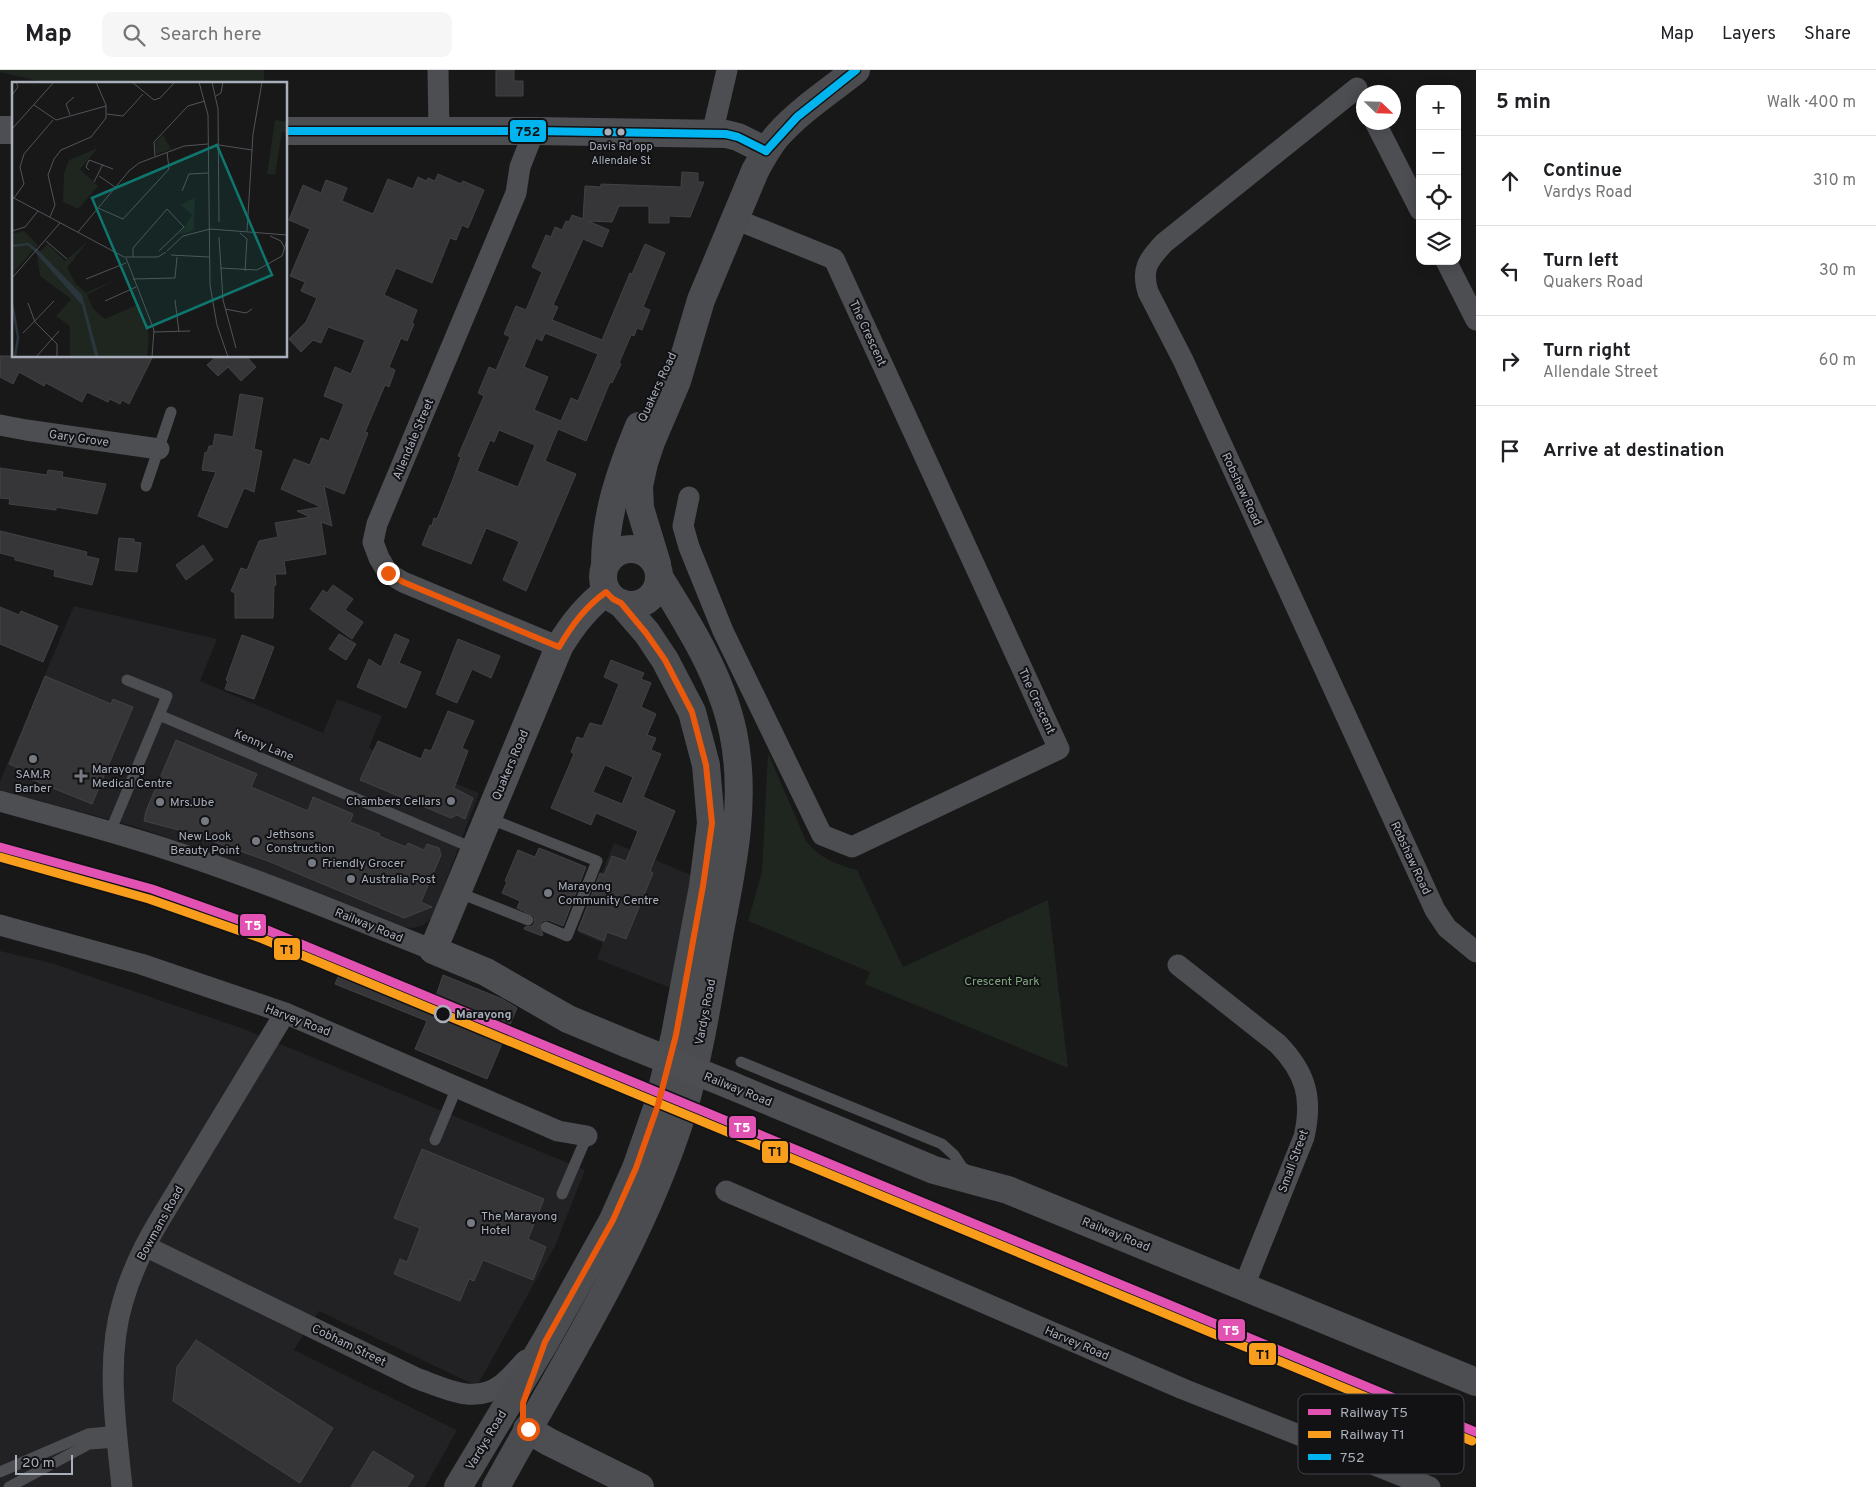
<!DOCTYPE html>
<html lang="en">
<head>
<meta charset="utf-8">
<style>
  :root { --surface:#fff; --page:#f6f6f6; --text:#202124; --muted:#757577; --line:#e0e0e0 }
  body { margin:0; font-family:Overpass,sans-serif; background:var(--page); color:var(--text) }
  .controls { position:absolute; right:15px; top:15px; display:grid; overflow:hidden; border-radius:10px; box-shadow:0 2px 12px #0003 }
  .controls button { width:45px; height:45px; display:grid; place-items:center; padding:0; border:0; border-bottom:1px solid var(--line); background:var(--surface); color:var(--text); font:25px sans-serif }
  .compass { position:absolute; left:1356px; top:15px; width:45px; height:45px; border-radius:50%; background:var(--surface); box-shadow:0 2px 12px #0003; rotate:113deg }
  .scale { position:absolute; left:15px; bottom:12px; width:58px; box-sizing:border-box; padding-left:5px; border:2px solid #a9afbb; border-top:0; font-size:14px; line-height:18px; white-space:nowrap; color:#a9afbb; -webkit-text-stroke:4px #121215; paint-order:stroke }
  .stop { position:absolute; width:15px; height:15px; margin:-11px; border:4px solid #ea580c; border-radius:50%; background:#fff }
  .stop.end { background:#ea580c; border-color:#fff; box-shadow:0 1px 5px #0008 }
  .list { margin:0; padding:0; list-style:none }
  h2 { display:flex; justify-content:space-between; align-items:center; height:65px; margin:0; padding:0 20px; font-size:21px }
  h2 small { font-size:16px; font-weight:400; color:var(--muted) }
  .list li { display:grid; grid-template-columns:32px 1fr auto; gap:15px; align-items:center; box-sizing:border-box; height:90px; padding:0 20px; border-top:1px solid var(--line) }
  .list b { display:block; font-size:19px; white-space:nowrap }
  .list p { margin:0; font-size:16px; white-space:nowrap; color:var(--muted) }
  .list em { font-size:16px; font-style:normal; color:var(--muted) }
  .icon { flex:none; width:28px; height:28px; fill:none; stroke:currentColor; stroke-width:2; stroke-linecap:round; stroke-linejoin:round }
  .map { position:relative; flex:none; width:1476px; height:1417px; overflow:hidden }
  header { display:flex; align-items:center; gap:30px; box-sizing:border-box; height:70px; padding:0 25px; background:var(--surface); border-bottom:1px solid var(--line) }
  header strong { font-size:24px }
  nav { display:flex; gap:28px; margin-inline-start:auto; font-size:18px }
  .search { width:350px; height:45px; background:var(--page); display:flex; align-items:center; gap:12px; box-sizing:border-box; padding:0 18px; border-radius:10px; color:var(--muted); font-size:19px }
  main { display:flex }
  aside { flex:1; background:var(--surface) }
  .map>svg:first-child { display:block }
  .built { fill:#222225 }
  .green { fill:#1e261f }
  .building { fill:#363638; stroke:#414245; fill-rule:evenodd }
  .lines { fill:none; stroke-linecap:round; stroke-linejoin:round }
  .service { stroke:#4c4e52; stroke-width:11 }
  .minor { stroke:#4c4e52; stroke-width:21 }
  .tertiary { stroke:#4c4e52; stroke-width:28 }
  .secondary { stroke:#4b4c50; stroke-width:28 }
  .tertiary-bridge { stroke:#4c4e52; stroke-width:28 }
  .bus-1-casing { stroke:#121215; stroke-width:11 }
  .bus-1 { stroke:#00b5ef; stroke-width:8 }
  .rail-1-casing { stroke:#121215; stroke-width:12 }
  .rail-2-casing { stroke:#121215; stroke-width:12 }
  .rail-1 { stroke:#e252b2; stroke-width:9 }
  .rail-2 { stroke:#f99d1c; stroke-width:9 }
  .route { stroke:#ea580c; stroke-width:6 }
  .bus-dot { fill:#a9afbb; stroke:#121215; stroke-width:2 }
  .poi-dot { fill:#767a82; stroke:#121215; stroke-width:2 }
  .stop-dot { fill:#121215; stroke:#a9afbb; stroke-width:2.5 }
  .labels { text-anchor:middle; stroke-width:4; stroke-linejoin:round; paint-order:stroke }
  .bus-label { font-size:11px; fill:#a9afbb; stroke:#121215 }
  .street-label { font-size:12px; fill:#a9afbb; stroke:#121215 }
  .poi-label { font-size:12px; fill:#a9afbb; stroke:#121215; text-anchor:start }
  .park-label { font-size:12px; fill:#7ea77e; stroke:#121215 }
  .stop-label { font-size:12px; font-weight:bold; fill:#a9afbb; stroke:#121215; text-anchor:start }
  .inset-river { fill:none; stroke:#2a353c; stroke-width:2.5 }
  .inset-road { fill:none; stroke:#52545a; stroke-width:1 }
  .view { fill:#0f766e; fill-opacity:0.15; stroke:#0f766e; stroke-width:2.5 }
  .inset-edge { fill:none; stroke:#a9afbb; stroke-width:2.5 }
  .key { fill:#121215; stroke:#3f4147; stroke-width:1 }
  .key-label { font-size:14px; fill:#a9afbb }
  .line-badge { stroke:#121215; stroke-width:2 }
  .badge-label { font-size:14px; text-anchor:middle; font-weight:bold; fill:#fff }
  .pale-badge-label { font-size:14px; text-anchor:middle; font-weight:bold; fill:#111 }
</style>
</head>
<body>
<header>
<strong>Map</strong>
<div class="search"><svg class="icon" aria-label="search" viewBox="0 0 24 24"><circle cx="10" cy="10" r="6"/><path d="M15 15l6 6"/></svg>Search here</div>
<nav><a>Map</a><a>Layers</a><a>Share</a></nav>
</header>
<main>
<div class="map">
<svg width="1476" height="1417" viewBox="0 0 1476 1417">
  <rect width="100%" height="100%" fill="#181819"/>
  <g class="built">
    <path d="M74,536L217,569L200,611L323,663L337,629L382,646L369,678L479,723L432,848L423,855L413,858L401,857L284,810L137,757L0,720V711Z"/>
    <path d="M614,773L693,806L671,918L597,889L603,873L577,862Z"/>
    <path d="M0,881L51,893L244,959L585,1100L555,1176L477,1316L319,1241L294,1280L457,1360L425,1417H0Z"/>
  </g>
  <g class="green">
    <path d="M0,0H264V14L48,13L0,2Z"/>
    <path d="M768,683L806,771C819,788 837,795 857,800L903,897L1048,830L1068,998L865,914L870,902L748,851L762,802Z"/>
  </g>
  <g class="building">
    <path d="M496,0H514V11H523V26H496Z"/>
    <path d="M682,102L698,103V112H704L690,147L669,146V153H649V136H619L612,152L588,151L609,160L602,177L583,169L553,235L558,237L552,250L602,270L630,203L632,204L645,174L665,183L643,237L650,240L642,260L637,258L634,266L631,265L619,293L621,294L612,313L610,312L586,371L558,359L545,391L576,404L526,521L503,510L519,472L516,470L486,458L471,494L422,475L430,455L432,456L434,448L437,449L453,409L461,387L458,386L484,326L478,323L489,297L496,300L510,267L504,264L516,236L526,240L542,202L532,197L546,165L551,167L555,157L562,160L566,151L569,152L572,145L583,149L585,116L601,117V114L681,117ZM545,263L598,284L578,331L571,328L561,351L534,340L548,307L524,297L536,268L542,271ZM499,360L535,375L518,417L477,401L490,370L494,372Z"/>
    <path d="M438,104L461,114L463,111L484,120L468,158L462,155L456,170L450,168L432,213L396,198L384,225L417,240L412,253L414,254L407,271L401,268L389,297L395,300L389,317L385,315L365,362L368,363L344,424L324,416L332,456L321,452L326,484L284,491L286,504H275L276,515H274L273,548H235V523L231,521L241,498L247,500L259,471L278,467L275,453L310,447L297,441L321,437L281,419L294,389L310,395L321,368L329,371L344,334L324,326L335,297L351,304L365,270L328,257L321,273L313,270L301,282L289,269L306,252L317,228L301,221L305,212L290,206L310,159L289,150L303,115L321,123L326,110L347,118L342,131L373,144L388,109L413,119L418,107L426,111L428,108L435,111Z"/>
    <path d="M0,286H153L129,334L122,330L120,334L110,329L108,332L87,322L82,332L46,313L44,316L19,302L13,314L0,307Z"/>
    <path d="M217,286H246L256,297L241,311L228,297L218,306L207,295Z"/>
    <path d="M240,324L263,328L254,379L262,381L254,422L244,418L227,458L198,446L216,402L202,400L205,382L207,383L209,376H213L215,364L233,367Z"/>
    <path d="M0,398L47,405L48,400L63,402L62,407L106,414L97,444L56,437V440L9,434L10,429L0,428Z"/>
    <path d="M0,461L87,482L86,486L99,489L92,515L54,506L55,500L15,490V487L0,483Z"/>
    <path d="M119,468L134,469V472L141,473L137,502L115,500Z"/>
    <path d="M203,475L213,490L186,510L176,495Z"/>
    <path d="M333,515L353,529L345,540L363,552L352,569L310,539L323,520L327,523Z"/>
    <path d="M0,537L19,545L21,541L58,556L43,592L0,574Z"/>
    <path d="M339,564L356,574L346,590L329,579Z"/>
    <path d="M395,564L409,570L399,593L421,602L406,638L357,617L369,589L381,597Z"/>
    <path d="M242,565L274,577L254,629L225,619L228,611L226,610Z"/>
    <path d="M458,569L500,586L491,608L472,599L457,633L436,624Z"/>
    <path d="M611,590L644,603L641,609L651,613L641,637L656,644L647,665L656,668L651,680L661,684L643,727L675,741L650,801L653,803L626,869L607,862L604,871L578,860L600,803L604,805L612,786L626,791L638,761L596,743L591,755L551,738L574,684L571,682L577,667L583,669L590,653L602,656L613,629L619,614L604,607ZM605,695L633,707L622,734L593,722Z"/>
    <path d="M45,606L111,634L113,629L133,637L92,734L23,706L25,701L9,694Z"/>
    <path d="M448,641L474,651L462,678L468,681L454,718L473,728L465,749L457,745L451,748L360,710L378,671L421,689L425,679L431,681Z"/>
    <path d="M176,670L257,704L251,717L308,741L313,727L353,744L350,752L380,764L379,766L406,777L408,773L424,780L427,774L439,778L441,785L421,832L432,837L404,848L268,791L186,762L144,751L146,741Z"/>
    <path d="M539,778L586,797L563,856L548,850L542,851L539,857L543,864L542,866L524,859L525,857L533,856L535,852L534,846L517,838L520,831L502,823L507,812L505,811L518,780L535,787Z"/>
    <path d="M342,898L433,935L443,905L502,929L517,938L487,1009L415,979L427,951L335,914Z"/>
    <path d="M422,1079L544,1129L528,1169L546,1177L533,1210L483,1190L474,1211L469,1209L460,1231L394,1204L400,1189L407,1192L420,1158L394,1148Z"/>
    <path d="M196,1270L333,1358L300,1413L173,1331L177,1297Z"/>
    <path d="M373,1381L414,1406L407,1417H351Z"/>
  </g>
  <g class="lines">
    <g class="service">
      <path d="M146,416L171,342"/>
      <path d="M127,610L167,626L159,645"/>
      <path d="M488,748L597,791L567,866L546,857"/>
      <path d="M110,762L159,645L475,779"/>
      <path d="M457,822L528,850"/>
      <path d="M741,992L942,1074L954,1085L962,1097L969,1102"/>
      <path d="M435,1070L457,1017"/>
      <path d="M562,1124L587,1066"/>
      <path d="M0,1402L88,1364L118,1361"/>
      <path d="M9,1417L89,1374L118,1372"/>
    </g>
    <g class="minor">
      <path d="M438,0L439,61"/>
      <path d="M1357,18L1164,173C1148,190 1141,199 1148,222L1183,290L1435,840L1447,858L1476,882"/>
      <path d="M1375,52L1420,140"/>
      <path d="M534,61L520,97L516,123L377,454L373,472L379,488L388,503L403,512L559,577"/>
      <path d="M712,64L727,0"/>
      <path d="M1446,191L1476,250"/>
      <path d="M0,355L26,360L159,379"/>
      <path d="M689,427L683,456L689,477L723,561L822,765L852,777L1059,679L834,189L735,149"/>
      <path d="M0,731C53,746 108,760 160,777C253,807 343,844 433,880"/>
      <path d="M0,855L141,894L285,943L558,1061L587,1066"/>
      <path d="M1178,895L1278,974C1306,1003 1313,1028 1304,1067L1244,1216"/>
      <path d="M726,1121L1183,1319L1430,1417"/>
      <path d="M145,1176L416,1308C444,1318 474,1335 501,1315C510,1308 518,1298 526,1290"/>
      <path d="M122,1417C116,1356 105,1290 123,1231C131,1203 144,1176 159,1151L285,943"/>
    </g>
    <g class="tertiary">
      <path d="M0,60H14"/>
      <path d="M286,61H534L726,64L738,67L766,81"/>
      <path d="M606,522C586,537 572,555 559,577L433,880L486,902L568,949L628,974"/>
      <path d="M730,1015L934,1100L1008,1120L1476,1312"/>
      <path d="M527,1359L549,1372L640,1417"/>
    </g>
    <g class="secondary">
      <circle cx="631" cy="507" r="28"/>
      <path d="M657,494L640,438L639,416L644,393L651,372L677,311L701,230L755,101C762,88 769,75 778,65C800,40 830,21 856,0"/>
      <path d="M605,495C605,445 620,402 639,356"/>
      <path d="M458,1417L545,1272L613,1150L636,1098L658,1035L675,965L703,816L711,753L706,695L692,642L665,590L647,563L621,533"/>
      <path d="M496,1417C562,1296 640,1177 682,1044C700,985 709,922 720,861C733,795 747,729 733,662C721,606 689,555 659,507"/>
    </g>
    <path class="tertiary-bridge" d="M628,974L730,1015"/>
    <defs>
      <g id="bus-1">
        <path d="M286,61H534L726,64L738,67L766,81"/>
        <path d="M766,81L797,47L856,0"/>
      </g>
    </defs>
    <use href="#bus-1" class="bus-1-casing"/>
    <use href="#bus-1" class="bus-1"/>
    <defs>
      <path id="rail-1" d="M0,777L152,819L267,860L1476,1362"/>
      <path id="rail-2" d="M0,787L149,829L263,869L1472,1371"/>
    </defs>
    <use href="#rail-1" class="rail-1-casing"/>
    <use href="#rail-2" class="rail-2-casing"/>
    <use href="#rail-1" class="rail-1"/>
    <use href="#rail-2" class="rail-2"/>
  </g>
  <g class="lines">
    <path class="route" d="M388,503L403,512L559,577C572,555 585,537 606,522L613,529L621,533L646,563L665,590L692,642L706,695L712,753L703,816L676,965L658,1035L636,1098L613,1150L545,1272L523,1333V1352L528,1359"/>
  </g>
  <g class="bus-dot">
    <circle cx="608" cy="62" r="4.5"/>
    <circle cx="621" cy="62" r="4.5"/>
  </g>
  <g class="poi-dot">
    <circle cx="33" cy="689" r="5"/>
    <path d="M78.5 698.5h5v5h5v5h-5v5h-5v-5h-5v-5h5z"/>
    <circle cx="451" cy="731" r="5"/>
    <circle cx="160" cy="732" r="5"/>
    <circle cx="205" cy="751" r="5"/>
    <circle cx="256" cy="771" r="5"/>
    <circle cx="312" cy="793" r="5"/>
    <circle cx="351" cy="809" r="5"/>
    <circle cx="548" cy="823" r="5"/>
    <circle cx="471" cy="1153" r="5"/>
  </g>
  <circle class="stop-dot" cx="443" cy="944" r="8"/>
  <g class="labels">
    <g class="bus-label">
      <text x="621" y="80">Davis Rd opp<tspan x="621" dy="14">Allendale St</tspan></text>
    </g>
    <g class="street-label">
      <text transform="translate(868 263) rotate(65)" y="4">The Crescent</text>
      <text transform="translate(657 317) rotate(-65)" y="4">Quakers Road</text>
      <text transform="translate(79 368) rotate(8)" y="4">Gary Grove</text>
      <text transform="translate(413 369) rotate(-67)" y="4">Allendale Street</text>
      <text transform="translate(1242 419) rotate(65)" y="4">Robshaw Road</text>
      <text transform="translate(1037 631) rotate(65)" y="4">The Crescent</text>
      <text transform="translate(264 675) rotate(23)" y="4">Kenny Lane</text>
      <text transform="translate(510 695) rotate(-67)" y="4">Quakers Road</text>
      <text transform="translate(1411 788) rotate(65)" y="4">Robshaw Road</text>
      <text transform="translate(369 855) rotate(22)" y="4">Railway Road</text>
      <text transform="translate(705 942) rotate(-79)" y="4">Vardys Road</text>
      <text transform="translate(298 950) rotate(21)" y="4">Harvey Road</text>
      <text transform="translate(738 1019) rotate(22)" y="4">Railway Road</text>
      <text transform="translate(1293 1091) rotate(-70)" y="4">Small Street</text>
      <text transform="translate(160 1153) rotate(-61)" y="4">Bowmans Road</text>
      <text transform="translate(1116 1164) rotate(22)" y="4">Railway Road</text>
      <text transform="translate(1077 1273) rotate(23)" y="4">Harvey Road</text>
      <text transform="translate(349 1275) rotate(26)" y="4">Cobham Street</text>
      <text transform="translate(486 1370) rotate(-59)" y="4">Vardys Road</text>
    </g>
    <g class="poi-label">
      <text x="92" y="703">Marayong<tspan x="92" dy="14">Medical Centre</tspan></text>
      <text x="33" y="708" text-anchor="middle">SAM.R<tspan x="33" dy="14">Barber</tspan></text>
      <text x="441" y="735" text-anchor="end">Chambers Cellars</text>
      <text x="170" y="736">Mrs.Ube</text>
      <text x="266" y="768">Jethsons<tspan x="266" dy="14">Construction</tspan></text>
      <text x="205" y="770" text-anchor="middle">New Look<tspan x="205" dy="14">Beauty Point</tspan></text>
      <text x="322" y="797">Friendly Grocer</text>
      <text x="361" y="813">Australia Post</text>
      <text x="558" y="820">Marayong<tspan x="558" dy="14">Community Centre</tspan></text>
      <text x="481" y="1150">The Marayong<tspan x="481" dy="14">Hotel</tspan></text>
    </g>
    <g class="park-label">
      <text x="1002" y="915">Crescent Park</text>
    </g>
    <g class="stop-label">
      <text x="456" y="948">Marayong</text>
    </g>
  </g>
  <g transform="translate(12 12)">
    <rect width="275" height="275" fill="#181819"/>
    <path d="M263,38L275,40V51L270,50L263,93L255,92ZM151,53L159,67L144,72L143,61ZM86,66L68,87L86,104L66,127L51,120L52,91L57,78ZM183,115L182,148L167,153L180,133L169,123ZM12,149L26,163L0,192V152ZM76,159L55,186L64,202L74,211L107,196L75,213L81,227L93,237L127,222L137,253L135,275H58V244L44,234L59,217L28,194L25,172L36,162L53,179Z" fill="#1e261f"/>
    <path d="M23,165L70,213L87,275H83L70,223L21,168Z" fill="#2a353c"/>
    <path class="inset-river" d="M0,164L16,162L22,167M0,221L6,255L3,275"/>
    <path class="inset-road" d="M120,0L142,18L148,16L163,0M187,0L196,33L198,203L205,243L216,275M200,0L206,27L207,140M0,13L6,5L4,0M204,14L209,11L211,0M22,23L44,38L94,24M95,32L111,34L131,12M58,33L54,22L62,15M0,47L42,0M207,63L240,68M143,74L142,60L176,24L193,19M77,88L74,85L77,78L101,87M87,94L103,105M82,100L91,82M170,109L177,92L196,91M0,115L112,175H146L154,170M2,116L12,102L8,85L12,72L41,38M86,126L111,137L157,87L155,70M38,135L43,123L36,93L42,77L49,68L79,55L94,36V23L84,0M0,149L13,145L26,129M235,149L241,52L250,0M66,150L117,89L127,81L172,64L196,62M228,151L235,157L233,189M258,154L269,159L273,167M207,155L211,218L224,266M34,159L55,177M155,169L171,154L198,147L275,153M159,173L197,175M121,175V166L155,127L172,145L147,169M114,176L142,248L140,275M208,186L245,188L270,174L275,158M0,196L48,141M74,197L114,181M121,197L163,196L165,175M163,218L167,250M93,219L124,205M16,221L23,240L45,262V275M213,227L234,231L240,227M142,250L178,249M11,251L42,219M24,275L47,249"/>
    <path class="view" d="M205,63L260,193L135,246L80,116Z"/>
    <rect width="275" height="275" class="inset-edge"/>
  </g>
  <rect x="1298" y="1324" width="166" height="80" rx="8" class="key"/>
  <rect x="1308" y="1339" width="23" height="6" fill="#e252b2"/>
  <rect x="1308" y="1361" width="23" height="7" fill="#f99d1c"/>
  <rect x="1308" y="1384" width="23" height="6" fill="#00b5ef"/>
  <g class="key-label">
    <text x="1340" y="1347">Railway T5</text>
    <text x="1340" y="1369">Railway T1</text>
    <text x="1340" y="1392">752</text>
  </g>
  <g class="line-badge">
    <rect x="509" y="49" width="38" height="24" rx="5" fill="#00b5ef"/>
    <rect x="239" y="843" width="28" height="24" rx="5" fill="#e252b2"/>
    <rect x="273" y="867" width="28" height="24" rx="5" fill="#f99d1c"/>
    <rect x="728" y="1045" width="29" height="24" rx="5" fill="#e252b2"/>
    <rect x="761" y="1070" width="28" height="24" rx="5" fill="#f99d1c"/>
    <rect x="1217" y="1248" width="29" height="24" rx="5" fill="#e252b2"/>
    <rect x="1248" y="1272" width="29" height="24" rx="5" fill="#f99d1c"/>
  </g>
  <g class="badge-label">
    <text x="253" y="860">T5</text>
    <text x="742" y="1062">T5</text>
    <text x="1231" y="1265">T5</text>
  </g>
  <g class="pale-badge-label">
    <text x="528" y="66">752</text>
    <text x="287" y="884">T1</text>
    <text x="775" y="1086">T1</text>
    <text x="1263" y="1289">T1</text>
  </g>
</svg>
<div class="controls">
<button>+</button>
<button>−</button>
<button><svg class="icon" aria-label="locate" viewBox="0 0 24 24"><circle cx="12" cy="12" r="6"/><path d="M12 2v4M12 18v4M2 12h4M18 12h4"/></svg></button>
<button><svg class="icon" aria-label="layers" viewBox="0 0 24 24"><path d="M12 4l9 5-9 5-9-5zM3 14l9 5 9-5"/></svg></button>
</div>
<svg class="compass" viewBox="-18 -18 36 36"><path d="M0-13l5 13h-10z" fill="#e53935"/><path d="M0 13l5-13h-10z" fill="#757577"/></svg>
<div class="scale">20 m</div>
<div class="stop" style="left:528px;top:1359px"></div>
<div class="stop end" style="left:388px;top:503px"></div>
</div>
<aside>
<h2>5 min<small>Walk · 400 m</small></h2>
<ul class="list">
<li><svg class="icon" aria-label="ahead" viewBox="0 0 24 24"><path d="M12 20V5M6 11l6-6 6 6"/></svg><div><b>Continue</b><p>Vardys Road</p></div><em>310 m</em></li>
<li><svg class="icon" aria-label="left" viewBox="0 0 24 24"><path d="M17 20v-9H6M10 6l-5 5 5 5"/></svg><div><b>Turn left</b><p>Quakers Road</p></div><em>30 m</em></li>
<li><svg class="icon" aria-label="right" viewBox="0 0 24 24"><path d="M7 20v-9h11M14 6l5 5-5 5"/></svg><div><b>Turn right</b><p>Allendale Street</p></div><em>60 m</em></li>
<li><svg class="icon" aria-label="arrive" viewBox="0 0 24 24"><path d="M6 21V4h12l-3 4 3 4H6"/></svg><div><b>Arrive at destination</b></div></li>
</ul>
</aside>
</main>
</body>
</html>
